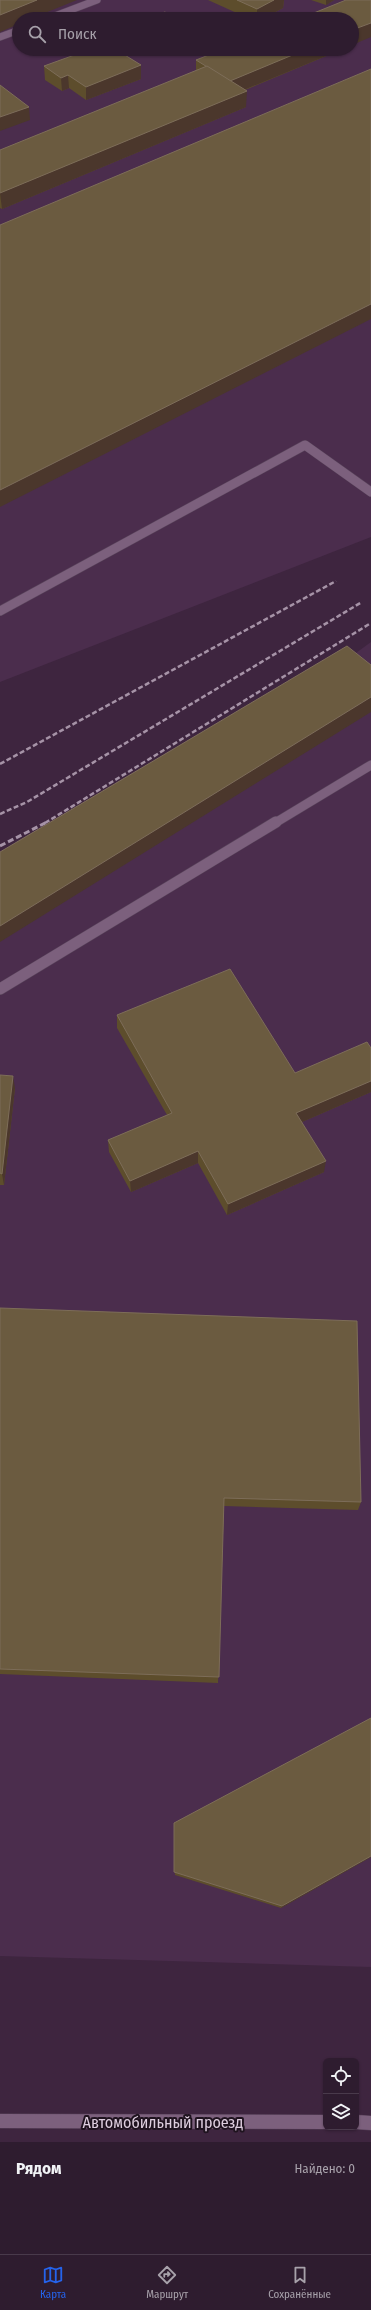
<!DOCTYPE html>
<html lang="ru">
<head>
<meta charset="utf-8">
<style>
  :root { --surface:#2e1c2f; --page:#362537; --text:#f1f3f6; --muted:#a7a1aa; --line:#493a4b; --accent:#2563eb }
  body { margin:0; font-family:"Fira Sans Condensed",sans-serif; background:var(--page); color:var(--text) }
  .controls { position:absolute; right:12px; bottom:12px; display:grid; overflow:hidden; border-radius:6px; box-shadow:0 1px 3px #0004 }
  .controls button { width:36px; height:36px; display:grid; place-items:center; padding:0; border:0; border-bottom:1px solid var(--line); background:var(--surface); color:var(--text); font:20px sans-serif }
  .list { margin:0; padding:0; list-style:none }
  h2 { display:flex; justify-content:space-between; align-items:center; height:52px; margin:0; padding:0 16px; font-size:17px }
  h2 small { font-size:13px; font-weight:400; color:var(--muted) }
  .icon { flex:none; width:22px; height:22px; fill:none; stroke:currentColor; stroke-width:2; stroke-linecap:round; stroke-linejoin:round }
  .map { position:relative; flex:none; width:371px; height:2142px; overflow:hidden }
  .search { position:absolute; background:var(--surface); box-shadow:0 1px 3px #0004; left:12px; right:12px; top:12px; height:44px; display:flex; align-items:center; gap:10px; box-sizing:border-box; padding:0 14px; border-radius:22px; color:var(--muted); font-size:15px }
  .sheet { height:112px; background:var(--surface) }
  nav { display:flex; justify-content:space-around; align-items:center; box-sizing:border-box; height:56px; border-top:1px solid var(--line); background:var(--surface); font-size:11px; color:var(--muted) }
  nav a { display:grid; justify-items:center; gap:2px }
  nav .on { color:var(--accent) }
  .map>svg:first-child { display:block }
  .built { fill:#4b2d4d; fill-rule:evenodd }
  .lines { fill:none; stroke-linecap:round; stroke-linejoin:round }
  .service-far2-casing { stroke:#58435a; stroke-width:8 }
  .service-far1-casing { stroke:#58435a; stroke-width:10 }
  .service-casing { stroke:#58435a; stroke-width:12 }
  .tertiary-casing { stroke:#58435a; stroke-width:15 }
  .service-far2 { stroke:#7c607d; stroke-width:7 }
  .service-far1 { stroke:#7c607d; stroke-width:9 }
  .service { stroke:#7c607d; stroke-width:11 }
  .tertiary { stroke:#7c607d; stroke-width:14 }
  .rail-far1 { stroke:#a693a7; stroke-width:2.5; stroke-dasharray:5 2.5; stroke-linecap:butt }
  .rail { stroke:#a693a7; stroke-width:3; stroke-dasharray:6 3; stroke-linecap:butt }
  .wall { fill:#5d4d2c }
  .shaded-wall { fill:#4b372c }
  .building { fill:#6b5b40; stroke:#7d6d59 }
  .labels { text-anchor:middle; stroke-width:4; stroke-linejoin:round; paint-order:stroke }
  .near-street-label { font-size:16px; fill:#decedf; stroke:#1f131f }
</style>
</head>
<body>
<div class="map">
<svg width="371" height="2142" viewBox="0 0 371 2142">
  <rect width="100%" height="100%" fill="#3e253f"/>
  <g class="built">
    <path d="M0,0H371V69L0,226ZM19,19H352V49H19Z"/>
    <path d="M371,76V537L0,682V233Z"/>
    <path d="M371,642V1967L0,1956V868L345,661Z"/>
  </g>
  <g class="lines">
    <defs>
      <g id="service-far2">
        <path d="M47,19L97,0"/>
        <path d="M0,37L19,30"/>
      </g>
      <g id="service-far1">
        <path d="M0,611L305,445L371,492"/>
        <path d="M275,823L371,765"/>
      </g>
      <path id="service" d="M0,989L276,822"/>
      <g id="tertiary">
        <path d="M0,2121L326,2122"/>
        <path d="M356,2122L371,2123"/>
      </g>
    </defs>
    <use href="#service-far2" class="service-far2-casing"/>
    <use href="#service-far1" class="service-far1-casing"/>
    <use href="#service" class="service-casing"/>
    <use href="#tertiary" class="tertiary-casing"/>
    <use href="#service-far2" class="service-far2"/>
    <use href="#service-far1" class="service-far1"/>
    <use href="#service" class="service"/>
    <use href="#tertiary" class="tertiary"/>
    <g class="rail-far1">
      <path d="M0,764L336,581"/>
      <path d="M0,814L27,802L362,602"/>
      <path d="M45,823L371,623"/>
    </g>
    <path class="rail" d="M0,846L47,822"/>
  </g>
  <g class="wall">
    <path d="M208,0H284L283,8L262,19H250Z"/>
    <path d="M311,0H334L326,5Z"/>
    <path d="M152,49H183L162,56Z"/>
    <path d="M224,49H343L245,90L246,107L2,209L0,208V150L196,71V60Z"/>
    <path d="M44,66L141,79L86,100L69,88L62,91L45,80Z"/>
    <path d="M117,1015L295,1073L371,1092L302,1122L324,1172L227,1215L198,1163L131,1192L109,1152L108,1140L167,1115L117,1028Z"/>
    <path d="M0,1075L15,1088L4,1185H0Z"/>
    <path d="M0,1308L361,1502L358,1510L224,1506L218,1683L0,1674Z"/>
    <path d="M371,1718V1857L281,1908L175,1875L174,1823Z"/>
  </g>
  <g class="shaded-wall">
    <path d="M37,0H77L30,19H19V24L0,32V15Z"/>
    <path d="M274,0H284L283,8L262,19H257V9Z"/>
    <path d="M326,0H334L326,5Z"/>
    <path d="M371,23V37L352,45V30Z"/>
    <path d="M162,49H183L162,56Z"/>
    <path d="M307,49H343L229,96V81Z"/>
    <path d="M141,65V79L86,100V87Z"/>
    <path d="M68,75L69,88L62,91L61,78Z"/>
    <path d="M247,91L246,107L2,209L0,193Z"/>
    <path d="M29,107L30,120L0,131V117Z"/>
    <path d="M371,304V319L0,507V490Z"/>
    <path d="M371,697V712L0,942V926Z"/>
    <path d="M13,1076L15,1088L4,1185L2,1174Z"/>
    <path d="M371,1081V1092L295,1125L296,1113Z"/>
    <path d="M198,1151V1163L131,1192L130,1181Z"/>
    <path d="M326,1161L324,1172L227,1215L228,1204Z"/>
    <path d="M371,1856V1857L281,1908L282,1906Z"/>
  </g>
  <g class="building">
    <path d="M0,0H37L0,15Z"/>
    <path d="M237,0H274L257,9Z"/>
    <path d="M346,0H371V23L352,30V19H299Z"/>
    <path d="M165,12L175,19H142Z"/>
    <path d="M91,49H115L141,65L86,87L68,75L61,78L44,66Z"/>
    <path d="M224,49H307L230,81L196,60Z"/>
    <path d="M207,66L247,91L0,193V150Z"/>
    <path d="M371,69V304L0,490V225Z"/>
    <path d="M0,85L29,107L0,117Z"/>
    <path d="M347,646L371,665V697L0,926V852Z"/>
    <path d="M230,969L295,1073L367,1042L371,1048V1081L296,1113L326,1161L228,1204L198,1151L130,1181L108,1140L172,1113L117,1015Z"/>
    <path d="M0,1075L13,1076L2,1174L0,1173Z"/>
    <path d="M0,1308L357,1321L361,1502L224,1498L219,1677L0,1669Z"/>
    <path d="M371,1718V1856L282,1906L174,1872V1823Z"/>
  </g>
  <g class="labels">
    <g class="near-street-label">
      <text x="163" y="2128">Автомобильный проезд</text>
    </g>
  </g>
</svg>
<div class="controls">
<button><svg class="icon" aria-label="locate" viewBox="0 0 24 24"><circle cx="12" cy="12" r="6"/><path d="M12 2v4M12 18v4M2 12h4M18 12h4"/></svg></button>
<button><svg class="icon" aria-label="layers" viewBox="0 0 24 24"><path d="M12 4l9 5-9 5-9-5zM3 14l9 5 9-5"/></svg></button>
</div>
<div class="search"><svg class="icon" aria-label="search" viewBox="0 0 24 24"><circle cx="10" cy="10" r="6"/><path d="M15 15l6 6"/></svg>Поиск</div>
</div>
<section class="sheet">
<h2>Рядом<small>Найдено: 0</small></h2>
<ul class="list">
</ul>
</section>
<nav>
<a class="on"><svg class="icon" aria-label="map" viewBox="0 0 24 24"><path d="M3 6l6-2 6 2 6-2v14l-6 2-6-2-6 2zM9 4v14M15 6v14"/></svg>Карта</a>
<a><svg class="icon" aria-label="directions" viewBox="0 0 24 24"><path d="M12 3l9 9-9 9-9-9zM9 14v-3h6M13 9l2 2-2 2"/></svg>Маршрут</a>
<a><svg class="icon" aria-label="saved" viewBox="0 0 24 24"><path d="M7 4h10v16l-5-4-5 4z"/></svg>Сохранённые</a>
</nav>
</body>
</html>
